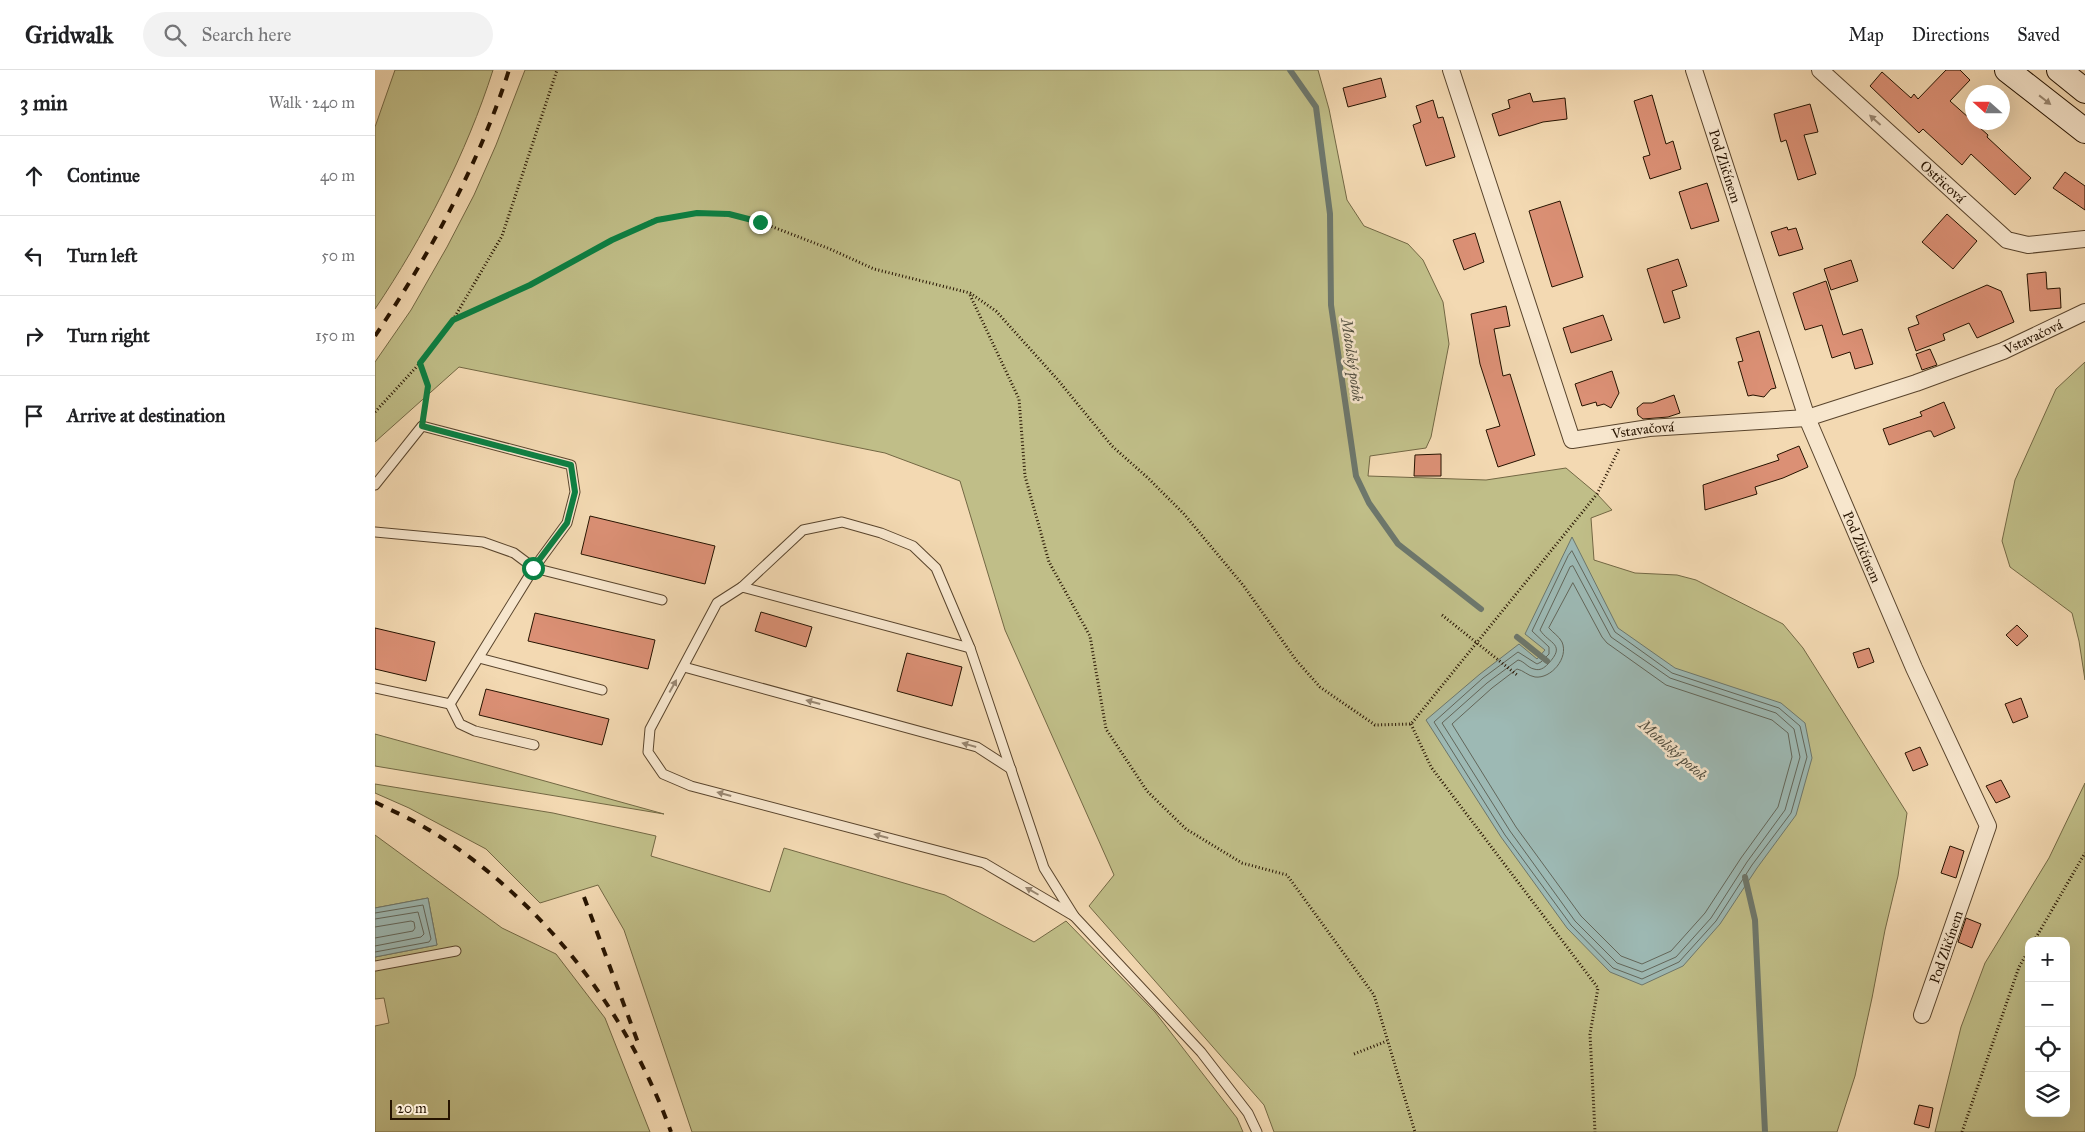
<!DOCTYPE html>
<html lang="en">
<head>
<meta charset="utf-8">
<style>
  :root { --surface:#fff; --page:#f2f2f2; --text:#202124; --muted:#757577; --line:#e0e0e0 }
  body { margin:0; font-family:"IM FELL Great Primer",serif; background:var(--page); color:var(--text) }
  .controls { position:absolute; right:15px; bottom:15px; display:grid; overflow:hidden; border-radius:10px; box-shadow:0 5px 20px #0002 }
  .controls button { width:45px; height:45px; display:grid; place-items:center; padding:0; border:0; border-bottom:1px solid var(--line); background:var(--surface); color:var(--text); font:25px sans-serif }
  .compass { position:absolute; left:1590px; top:15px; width:45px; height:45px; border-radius:50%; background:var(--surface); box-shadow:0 5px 20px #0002; rotate:291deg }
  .scale { position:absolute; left:15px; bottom:12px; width:60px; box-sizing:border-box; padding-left:5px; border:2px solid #261300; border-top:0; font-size:14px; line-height:18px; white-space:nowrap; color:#261300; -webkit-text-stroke:4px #f7e6cd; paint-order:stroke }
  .stop { position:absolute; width:15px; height:15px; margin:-11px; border:4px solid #0b8043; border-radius:50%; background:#fff }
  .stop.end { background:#0b8043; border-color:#fff; box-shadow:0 1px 5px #0008 }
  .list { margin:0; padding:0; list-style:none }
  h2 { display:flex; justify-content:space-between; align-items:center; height:65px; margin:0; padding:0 20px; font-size:21px }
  h2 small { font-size:16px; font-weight:400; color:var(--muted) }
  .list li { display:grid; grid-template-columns:32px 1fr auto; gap:15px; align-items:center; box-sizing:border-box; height:80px; padding:0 20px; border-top:1px solid var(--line) }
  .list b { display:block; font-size:19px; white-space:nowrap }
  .list em { font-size:16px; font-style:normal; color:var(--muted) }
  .icon { flex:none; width:28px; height:28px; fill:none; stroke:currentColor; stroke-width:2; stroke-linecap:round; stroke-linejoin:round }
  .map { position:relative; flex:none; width:1710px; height:1062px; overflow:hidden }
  header { display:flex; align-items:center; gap:30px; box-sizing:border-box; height:70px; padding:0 25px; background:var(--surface); border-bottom:1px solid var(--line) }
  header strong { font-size:24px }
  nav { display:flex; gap:28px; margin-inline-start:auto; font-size:18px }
  .search { width:350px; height:45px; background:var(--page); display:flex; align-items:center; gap:12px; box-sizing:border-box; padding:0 18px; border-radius:28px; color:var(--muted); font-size:19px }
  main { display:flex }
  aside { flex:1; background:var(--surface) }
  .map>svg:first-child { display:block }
  .green { fill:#c0be88; stroke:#736844; fill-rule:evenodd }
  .water { fill:#9db9b4; stroke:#6d776c }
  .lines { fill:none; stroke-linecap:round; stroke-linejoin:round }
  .shore { stroke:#62665a; stroke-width:1 }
  .stream { stroke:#6d776c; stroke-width:6 }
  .building { fill:#db9075; stroke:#261300 }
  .lane-casing { stroke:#59442c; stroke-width:11 }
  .street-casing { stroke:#59442c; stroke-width:18 }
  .secondary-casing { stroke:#261300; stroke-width:26 }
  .path { stroke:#261300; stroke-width:3; stroke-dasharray:1 2.5; stroke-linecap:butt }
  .lane { stroke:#f7e6cd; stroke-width:9 }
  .street { stroke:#f7e6cd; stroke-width:16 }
  .secondary { stroke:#f7e6cd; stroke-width:24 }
  .rail { stroke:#261300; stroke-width:4; stroke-dasharray:9 9; stroke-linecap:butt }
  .oneway { fill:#998771 }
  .route { stroke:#0b8043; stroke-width:6 }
  .labels { text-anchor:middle; stroke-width:5; stroke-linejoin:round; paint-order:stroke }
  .street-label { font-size:14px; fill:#261300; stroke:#f7e6cd }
  .water-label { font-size:15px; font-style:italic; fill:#504d3f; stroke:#f7e6cd }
</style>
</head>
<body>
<header>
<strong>Gridwalk</strong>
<div class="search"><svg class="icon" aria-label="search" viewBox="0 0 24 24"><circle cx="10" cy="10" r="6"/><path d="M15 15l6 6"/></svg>Search here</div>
<nav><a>Map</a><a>Directions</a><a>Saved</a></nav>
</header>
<main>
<aside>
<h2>3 min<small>Walk · 240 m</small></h2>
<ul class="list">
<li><svg class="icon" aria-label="ahead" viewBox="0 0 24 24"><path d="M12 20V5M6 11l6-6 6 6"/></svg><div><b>Continue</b></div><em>40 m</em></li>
<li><svg class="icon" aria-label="left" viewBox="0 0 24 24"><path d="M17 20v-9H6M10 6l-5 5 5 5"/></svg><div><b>Turn left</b></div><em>50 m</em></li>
<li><svg class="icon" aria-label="right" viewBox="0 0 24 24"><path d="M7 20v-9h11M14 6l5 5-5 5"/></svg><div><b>Turn right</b></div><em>150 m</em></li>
<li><svg class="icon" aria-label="arrive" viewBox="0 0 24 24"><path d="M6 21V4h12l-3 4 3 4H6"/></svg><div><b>Arrive at destination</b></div></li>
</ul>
</aside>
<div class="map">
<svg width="1710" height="1062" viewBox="0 0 1710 1062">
  <rect width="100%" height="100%" fill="#f3d9b2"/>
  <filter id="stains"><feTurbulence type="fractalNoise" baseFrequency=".004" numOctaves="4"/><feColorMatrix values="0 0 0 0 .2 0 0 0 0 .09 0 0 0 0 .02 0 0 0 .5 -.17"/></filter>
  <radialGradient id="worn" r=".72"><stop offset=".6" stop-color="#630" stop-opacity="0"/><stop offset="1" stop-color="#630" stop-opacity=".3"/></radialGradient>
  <g class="green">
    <path d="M20,0H118C92,82 48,168 0,239V57Z"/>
    <path d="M150,0H943L954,39L972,130L989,156L1033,174L1048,190L1068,232L1074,274L1056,367L1051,378L995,386L993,406L1111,410L1191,398L1222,424L1237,440L1216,448L1219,490L1260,503L1302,505L1321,510L1408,554L1428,578L1532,743L1523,806L1510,860L1497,928L1480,1006L1462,1062H899L889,1035L714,836L739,805L630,560L585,411L510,383L84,297L0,372V292L36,240L72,177L99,125L121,75Z"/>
    <path d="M1710,292V610L1704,571L1697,543L1635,497L1627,471L1640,410L1681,319Z"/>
    <path d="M0,664L289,744L0,696Z"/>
    <path d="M1710,713V1062H1560L1586,957L1610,893L1674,788ZM1654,871H1691V1043H1654Z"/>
    <path d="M0,714L178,743L281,766L276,786L395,822L409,778L570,825L659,872L691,851L780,942L862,1048L868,1062H317L249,860L223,815L165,833L111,779L34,738L0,723Z"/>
    <path d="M0,765L127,858L181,884L230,948L275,1062H0V956L14,953L9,928L0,929V887L62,875L53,828L0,838Z"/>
  </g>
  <g class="water">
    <path d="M1197,467L1243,558L1300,598L1406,633L1430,653L1437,688L1421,745L1382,798L1345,854L1308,896L1267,915L1235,902L1192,858L1126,767L1051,650L1105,604L1144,574L1162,589L1170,580L1150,564Z"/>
    <path d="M53,828L62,875L0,887V838Z"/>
  </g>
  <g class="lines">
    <g class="shore">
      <path d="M1197,481L1240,562L1297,603L1404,638L1425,656L1432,687L1416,743L1377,795L1341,851L1304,892L1267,909L1238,898L1196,855L1130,765L1059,652L1108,608L1143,582L1162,594L1166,592L1174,584V577L1157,561L1193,486Z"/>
      <path d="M1198,496L1236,567L1295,608L1401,643L1419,659L1425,687L1410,740L1372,792L1336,848L1301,887L1267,902L1242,893L1200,851L1135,761L1067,653L1112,613L1143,590C1149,591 1153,598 1159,599C1165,601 1169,598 1173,594C1192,574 1174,574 1165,560L1195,497Z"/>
      <path d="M1198,513L1227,567L1232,573L1291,615L1397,650L1413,663L1417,687L1403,737L1366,788L1330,843L1296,881L1267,894L1246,886L1206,846L1141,757L1077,654L1117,618L1142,599C1148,600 1153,606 1160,607C1176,609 1194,588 1187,572C1184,566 1178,563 1174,558Z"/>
      <path d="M0,843L48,835L56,869L54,872L0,882"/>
      <path d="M0,849L43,842L49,864L46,867L0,876"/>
      <path d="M0,857L36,851L39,852L40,858L38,861L0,868"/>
    </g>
    <g class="stream">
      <path d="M915,0L941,37L955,144L956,235L981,406L994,433L1023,474L1106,539"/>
      <path d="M1142,567L1172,591"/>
      <path d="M1370,807L1380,850L1390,1062"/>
    </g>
  </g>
  <g class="building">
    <path d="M1571,0H1585L1595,10L1575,31L1613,65L1612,67L1656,108L1640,125L1596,84L1587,95L1548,59L1544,63L1495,16L1507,2L1536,28L1539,24L1543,29Z"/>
    <path d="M1006,8L1011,27L973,37L968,18Z"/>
    <path d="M1155,23L1158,32L1190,28L1192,49L1168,52L1124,66L1117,44L1135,38L1133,30Z"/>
    <path d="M1277,25L1291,74L1298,71L1306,99L1275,109L1268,87L1275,85L1259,31Z"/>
    <path d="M1058,30L1063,48L1068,47L1080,87L1051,96L1038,55L1046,52L1041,36Z"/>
    <path d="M1435,34L1443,62L1429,65L1441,104L1423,110L1411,70L1406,72L1399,44Z"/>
    <path d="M1690,102L1710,116V140L1678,118Z"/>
    <path d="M1332,113L1344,151L1316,159L1304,122Z"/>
    <path d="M1185,131L1208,207L1177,217L1154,141Z"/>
    <path d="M1572,144L1602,171L1578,199L1547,172Z"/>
    <path d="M1412,157L1413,160L1421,158L1428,179L1404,186L1396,162Z"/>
    <path d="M1100,163L1109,192L1089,200L1078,170Z"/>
    <path d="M1303,189L1312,216L1297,221L1305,248L1289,253L1272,199Z"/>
    <path d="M1476,190L1483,211L1456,220L1449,199Z"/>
    <path d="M1671,202L1672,219L1685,218L1686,238L1655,241L1652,204Z"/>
    <path d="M1451,211L1468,265L1487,259L1498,294L1480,299L1475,282L1457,288L1447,255L1430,260L1418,223Z"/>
    <path d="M1612,215L1626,221L1639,252L1602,268L1594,253L1568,264L1570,270L1541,281L1533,258L1544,254L1541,246Z"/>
    <path d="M1131,236L1135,256L1119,259L1128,306L1135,304L1160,385L1123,397L1111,360L1125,356L1105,294L1096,244Z"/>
    <path d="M1228,245L1237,270L1196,283L1188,258Z"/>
    <path d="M1384,261L1401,318L1396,319L1389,327L1378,325L1373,326L1363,292L1368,291L1361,268Z"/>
    <path d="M1555,279L1562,295L1547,300L1541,284Z"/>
    <path d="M1237,301L1244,323L1236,338L1229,334L1222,336L1221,332L1207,336L1200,314Z"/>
    <path d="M1299,325L1305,343L1293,347L1268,349L1263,345L1262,338L1268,333H1277Z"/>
    <path d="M1569,332L1580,358L1559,367L1556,361H1553L1514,375L1508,359L1547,346L1545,342Z"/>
    <path d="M1424,376L1433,397L1408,408L1380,417L1382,424L1330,440L1328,415L1404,390L1402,385Z"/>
    <path d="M1066,384V406H1039L1040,385Z"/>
    <path d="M215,446L340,476L330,514L206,484Z"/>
    <path d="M386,542L437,557L431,577L380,561Z"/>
    <path d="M160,543L280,570L273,599L153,571Z"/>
    <path d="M1642,555L1653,566L1642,576L1631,565Z"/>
    <path d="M0,558L60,572L51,611L0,599Z"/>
    <path d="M1494,578L1499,592L1483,598L1478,583Z"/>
    <path d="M532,583L587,597L577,636L522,621Z"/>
    <path d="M111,619L234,649L227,675L104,645Z"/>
    <path d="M1646,628L1653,647L1638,653L1630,634Z"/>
    <path d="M1545,677L1553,695L1538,701L1530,683Z"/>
    <path d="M1626,710L1635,727L1621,733L1611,716Z"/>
    <path d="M1575,776L1589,781L1581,808L1566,803Z"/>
    <path d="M1591,848L1606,854L1597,878L1583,872Z"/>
    <path d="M1544,1035L1558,1038L1554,1058L1539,1054Z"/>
  </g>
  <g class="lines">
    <defs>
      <g id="lane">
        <path d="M0,415L47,356L196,395L200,422L192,453L159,498L139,483L108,472L0,462"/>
        <path d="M367,517L428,460L467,452L506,463L538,476L561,498L595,578L669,798L699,846L826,982L873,1043L882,1062"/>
        <path d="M595,578L367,517L342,533L275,659L273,682L288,704L316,716L609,793L699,846"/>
        <path d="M104,588L227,620"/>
        <path d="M309,597L602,677L636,699"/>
        <path d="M0,618L75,634L159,498L287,530"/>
        <path d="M75,634L85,654L100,661L159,675"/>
        <path d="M0,896L81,881"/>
      </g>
      <g id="street">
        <path id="s1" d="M1076,0L1197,370L1274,358L1432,348L1541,313L1628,281L1710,242"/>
        <path id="s2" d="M1319,0L1432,348L1539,598L1613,756L1547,945"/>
        <path id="s3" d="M1445,0L1632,170L1653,175L1710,169"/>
      </g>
      <g id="secondary">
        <path d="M1632,0L1710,61"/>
        <path d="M1684,0L1710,21"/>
      </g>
    </defs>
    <use href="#lane" class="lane-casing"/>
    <use href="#street" class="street-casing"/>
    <use href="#secondary" class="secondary-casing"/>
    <g class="path">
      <path d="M595,225L644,329L650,406L674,492L715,566L731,659L772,721L811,759L867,793L912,805L999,925L1040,1062"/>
      <path d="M78,250L127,166L182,0"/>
      <path d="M45,293L53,316L49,343"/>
      <path d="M0,342L45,293L77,250L155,215L237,170L281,149L322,143L354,145L385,152L455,179L499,199L595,223L621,241L683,310L737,376L773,408L809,444L868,515L921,590L945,617L1000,655L1036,654L1222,424L1244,379"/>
      <path d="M1067,545L1142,605"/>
      <path d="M1036,654L1056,697L1223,918L1215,964L1220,1062"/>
      <path d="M1659,871L1710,783"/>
      <path d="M979,984L1012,971"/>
      <path d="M1587,1062L1644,897L1654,880"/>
    </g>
    <use href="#lane" class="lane"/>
    <use href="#street" class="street"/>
    <use href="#secondary" class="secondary"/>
    <g class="rail">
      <path d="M0,266C55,184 104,94 134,0"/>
      <path d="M0,732C15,740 30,746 44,754C161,821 251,937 296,1062"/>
      <path d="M209,827L265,978"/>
    </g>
  </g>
  <defs><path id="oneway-solid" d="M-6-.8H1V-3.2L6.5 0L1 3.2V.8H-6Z" transform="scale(1.25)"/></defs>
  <g class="oneway">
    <use href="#oneway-solid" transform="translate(1670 30) rotate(38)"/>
    <use href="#oneway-solid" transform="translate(1500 50) rotate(-138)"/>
    <use href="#oneway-solid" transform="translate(298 616) rotate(-61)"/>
    <use href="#oneway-solid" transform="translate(438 632) rotate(-165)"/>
    <use href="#oneway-solid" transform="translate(594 675) rotate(-164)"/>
    <use href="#oneway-solid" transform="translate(349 724) rotate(-165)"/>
    <use href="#oneway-solid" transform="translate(506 766) rotate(-165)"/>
    <use href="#oneway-solid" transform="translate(657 821) rotate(-150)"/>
  </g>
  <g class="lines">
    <path class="route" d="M158,498L192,453L200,422L196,395L47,356L53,316L45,293L78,250L155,215L237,170L282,150L322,143L354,144L385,152"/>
  </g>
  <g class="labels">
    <g class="street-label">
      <text dy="5" stroke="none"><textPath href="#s2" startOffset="101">Pod Zličínem</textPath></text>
      <text dy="5" stroke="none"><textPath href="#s3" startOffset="166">Ostřicová</textPath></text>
      <text dy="5" stroke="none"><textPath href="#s1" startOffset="866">Vstavačová</textPath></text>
      <text dy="5" stroke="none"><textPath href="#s1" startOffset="461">Vstavačová</textPath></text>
      <text dy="5" stroke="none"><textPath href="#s2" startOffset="506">Pod Zličínem</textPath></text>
      <text transform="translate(1571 877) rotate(-71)" y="5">Pod Zličínem</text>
    </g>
    <g class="water-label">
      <text transform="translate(977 290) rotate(82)" y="5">Motolský potok</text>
      <text transform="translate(1298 680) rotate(41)" y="5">Motolský potok</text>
    </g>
  </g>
  <rect width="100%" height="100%" filter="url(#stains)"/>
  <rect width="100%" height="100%" fill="url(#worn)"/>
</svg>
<div class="controls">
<button>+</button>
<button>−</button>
<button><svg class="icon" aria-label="locate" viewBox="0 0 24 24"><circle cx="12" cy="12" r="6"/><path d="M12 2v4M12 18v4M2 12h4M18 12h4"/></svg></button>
<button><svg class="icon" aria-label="layers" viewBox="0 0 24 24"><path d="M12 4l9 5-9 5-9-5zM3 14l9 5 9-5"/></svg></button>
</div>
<svg class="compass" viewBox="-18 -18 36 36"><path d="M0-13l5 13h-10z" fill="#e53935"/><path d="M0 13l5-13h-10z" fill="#757577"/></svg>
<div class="scale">20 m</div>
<div class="stop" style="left:158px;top:498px"></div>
<div class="stop end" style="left:385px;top:152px"></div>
</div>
</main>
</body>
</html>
